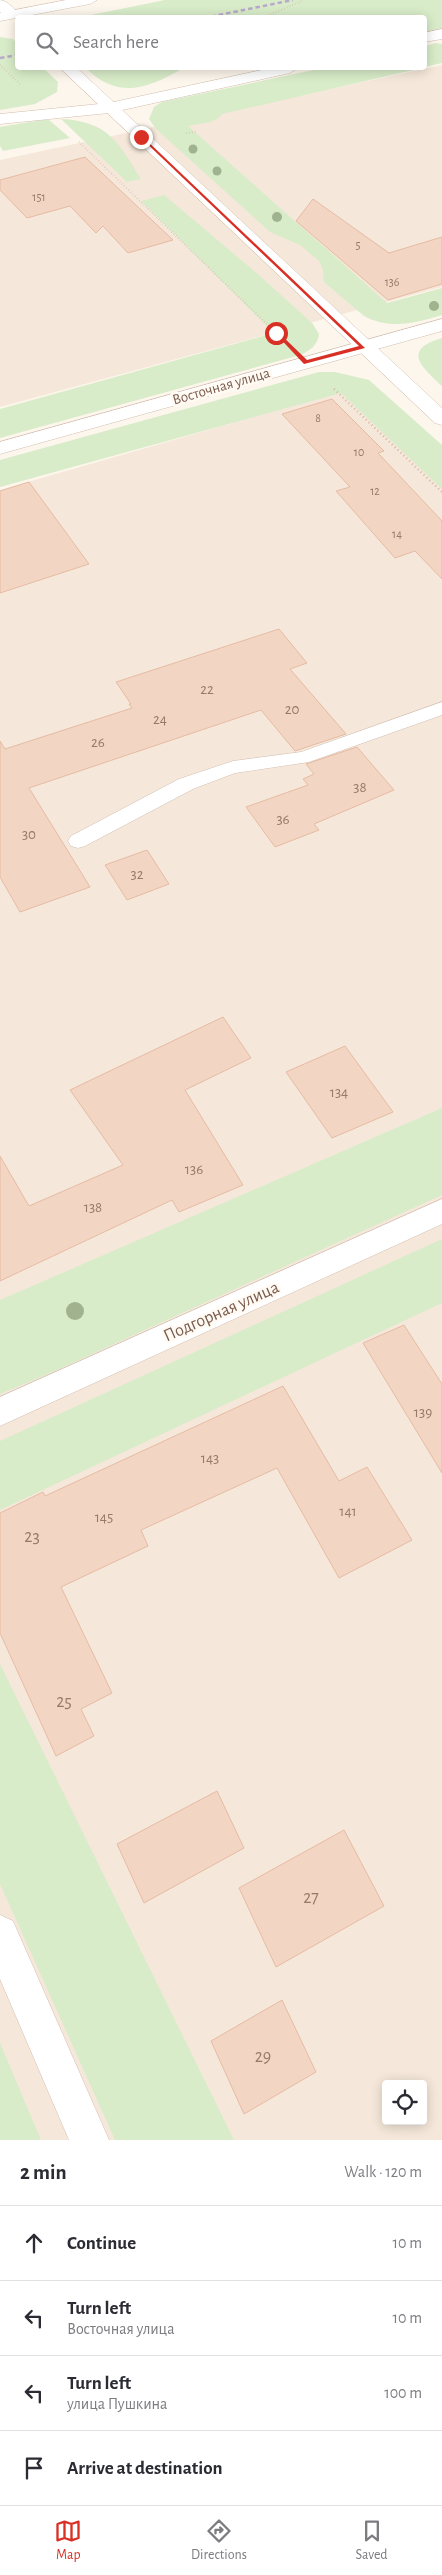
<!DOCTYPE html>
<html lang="en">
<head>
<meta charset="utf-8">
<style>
  :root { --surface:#fff; --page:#f2f2f3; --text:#2b2b33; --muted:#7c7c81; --line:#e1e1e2; --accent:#d93025 }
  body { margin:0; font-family:"Alegreya Sans",sans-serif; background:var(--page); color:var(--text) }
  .controls { position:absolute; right:15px; bottom:15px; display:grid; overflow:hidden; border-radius:5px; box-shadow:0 2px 12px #0003 }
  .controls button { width:45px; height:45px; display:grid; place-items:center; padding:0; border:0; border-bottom:1px solid var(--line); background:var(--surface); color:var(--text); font:25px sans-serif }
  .stop { position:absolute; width:15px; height:15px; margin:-11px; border:4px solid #d93025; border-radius:50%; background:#fff }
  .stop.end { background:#d93025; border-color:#fff; box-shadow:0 1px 5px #0008 }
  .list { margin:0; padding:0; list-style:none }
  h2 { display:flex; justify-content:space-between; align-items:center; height:65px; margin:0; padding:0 20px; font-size:21px }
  h2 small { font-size:16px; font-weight:400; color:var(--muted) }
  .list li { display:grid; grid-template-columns:32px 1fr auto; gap:15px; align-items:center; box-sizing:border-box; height:75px; padding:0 20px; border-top:1px solid var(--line) }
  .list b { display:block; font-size:19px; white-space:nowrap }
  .list p { margin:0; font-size:16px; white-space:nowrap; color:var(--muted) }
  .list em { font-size:16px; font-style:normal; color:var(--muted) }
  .icon { flex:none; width:28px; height:28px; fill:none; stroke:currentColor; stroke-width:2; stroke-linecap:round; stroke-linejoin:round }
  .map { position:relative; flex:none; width:442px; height:2140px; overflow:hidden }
  .search { position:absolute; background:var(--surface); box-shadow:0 2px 12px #0003; left:15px; right:15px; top:15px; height:55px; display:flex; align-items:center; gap:12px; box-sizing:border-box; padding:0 18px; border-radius:5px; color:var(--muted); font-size:19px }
  .sheet { height:365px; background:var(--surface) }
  nav { display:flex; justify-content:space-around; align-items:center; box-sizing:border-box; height:70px; border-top:1px solid var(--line); background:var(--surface); font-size:14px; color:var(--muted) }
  nav a { display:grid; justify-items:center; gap:2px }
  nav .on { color:var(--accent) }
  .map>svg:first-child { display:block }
  .residential { fill:#f5e8da; fill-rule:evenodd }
  .green { fill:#d8ecc9 }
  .building { fill:#f3d5c3; stroke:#e6bba3 }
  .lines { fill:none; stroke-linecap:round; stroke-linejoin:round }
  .service-casing { stroke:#d1beb0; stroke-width:1 }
  .minor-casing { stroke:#d1beb0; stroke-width:1 }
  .secondary-casing { stroke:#d6c0b0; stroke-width:1 }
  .path-far1 { stroke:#d9b8a5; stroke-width:2; stroke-dasharray:0.5 2.5; stroke-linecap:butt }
  .path { stroke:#d9b8a5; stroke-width:2.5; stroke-dasharray:1 3; stroke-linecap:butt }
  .service { fill:#fff; fill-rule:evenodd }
  .minor { fill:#fff; fill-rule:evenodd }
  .secondary { fill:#fff; fill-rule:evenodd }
  .rail { stroke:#b9a8c9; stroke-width:2.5; stroke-dasharray:4.5 3; stroke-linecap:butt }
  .tree { fill:#a0b28e }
  .route { fill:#d93025 }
  .labels { text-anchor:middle; stroke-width:5; stroke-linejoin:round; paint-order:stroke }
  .far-number-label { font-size:12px; fill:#987a6a }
  .far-street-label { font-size:15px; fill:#7a5c4d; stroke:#fffaf3 }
  .number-label { font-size:15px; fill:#987a6a }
  .street-label { font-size:18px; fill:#7a5c4d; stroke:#fffaf3 }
  .near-number-label { font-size:18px; fill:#987a6a }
</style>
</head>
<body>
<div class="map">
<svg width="442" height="2140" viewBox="0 0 442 2140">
  <rect width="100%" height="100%" fill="#fdf6ec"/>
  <g class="residential">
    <path d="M442,65V287L0,407V160Z"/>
    <path d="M357,387L442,468V2140H0V490ZM386,2084H423V2121H386Z"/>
  </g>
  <g class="green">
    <path d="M165,0H442V28L425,32L424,18L81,17Z"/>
    <path d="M0,37L13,39L17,44L18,68H43L58,82L57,92L35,104L0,110Z"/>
    <path d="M436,43L442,44V63L425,67V46Z"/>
    <path d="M86,68H183C148,89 118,100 86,68Z"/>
    <path d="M323,68H422L222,114C216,124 199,123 188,126L387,303L442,288V315C415,323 390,330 364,316L324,282L323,270L319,261L300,245L270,232L156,129L149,119L154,107L162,102Z"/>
    <path d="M61,119C108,121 119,143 141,179L127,182Z"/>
    <path d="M42,120H49L70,138L3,151L0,146V127Z"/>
    <path d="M164,195L252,269L312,323L319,334C317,346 311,350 300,355L0,438V409L274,333L141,201Z"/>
    <path d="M442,338V386C422,367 401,350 442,338Z"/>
    <path d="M319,372H335L369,380L442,445V489L341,393L0,487V460Z"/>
    <path d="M442,1108V1195L48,1374L0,1394V1300Z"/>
    <path d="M442,1239V1303L0,1510V1441Z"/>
    <path d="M0,1664L234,2140H115L0,1884Z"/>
    <path d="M0,2043L41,2140H0Z"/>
  </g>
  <g class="building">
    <path d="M85,157L173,240L128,253L103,226L96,233L70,206L27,218L0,190V180Z"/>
    <path d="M313,199L389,253L442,237V284L388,300L296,221Z"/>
    <path d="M332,399L384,451L378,453L442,521V579L415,551L395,558L336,491L350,487L282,414Z"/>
    <path d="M29,482L89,564L0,593V491Z"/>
    <path d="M279,629L307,663L290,669L346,734L295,751L261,710L29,788L90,887L20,912L0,877V741L5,749L132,708L129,704H131L116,682Z"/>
    <path d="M357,747L394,790L314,824L319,830L275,847L246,807L308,785L303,779L314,774L306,764Z"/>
    <path d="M147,850L169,884L127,900L105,865Z"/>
    <path d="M223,1017L251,1058L185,1090L243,1185L179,1212L172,1200L0,1281V1156L29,1206L123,1165L70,1090Z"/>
    <path d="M345,1046L393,1112L332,1138L286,1072Z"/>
    <path d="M404,1325L442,1384V1473L363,1343Z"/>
    <path d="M283,1386L339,1481L367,1467L412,1540L339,1578L277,1468L141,1530L148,1546L61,1587L112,1693L81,1709L94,1736L56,1756L0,1633V1513L43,1492L45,1496Z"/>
    <path d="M217,1791L244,1848L144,1903L117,1844Z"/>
    <path d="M344,1830L384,1906L276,1967L239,1888Z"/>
    <path d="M282,2000L316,2072L244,2114L211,2041Z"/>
  </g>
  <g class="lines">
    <defs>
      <path id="service" d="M442,702V715L309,762L235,773L193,789L85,846L78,848L71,846L68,841L71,836L179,779L233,761L301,752Z"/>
      <g id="minor">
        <path d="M0,0C8,1 15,9 19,15L17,18H7L0,12Z"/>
        <path d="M442,29V39L424,42V33Z"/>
        <path d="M271,68H298L290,73L109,113L0,124V114L109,103Z"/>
        <path d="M442,319V331L0,454V442Z"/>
        <path d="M442,1199V1224L0,1426V1397Z"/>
        <path d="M0,1915L13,1921L109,2140H69L0,1979Z"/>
      </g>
      <g id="secondary">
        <path d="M66,0H97L90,4L0,21V13Z"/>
        <path d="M60,68H77L442,408V425L435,423Z"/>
      </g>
    </defs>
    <use href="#service" class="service-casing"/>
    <use href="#minor" class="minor-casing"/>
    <use href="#secondary" class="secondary-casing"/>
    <g class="path-far1">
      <path d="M262,18L302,1"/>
      <path d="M0,65L21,85"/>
      <path d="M186,133L196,132"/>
      <path d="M79,142L279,336"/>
    </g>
    <path class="path" d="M334,389L442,492"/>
    <use href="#service" class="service"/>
    <use href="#minor" class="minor"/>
    <use href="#secondary" class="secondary"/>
    <g class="rail">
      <path d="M204,18L293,0"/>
      <path d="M0,58L18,55"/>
    </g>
  </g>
  <g class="tree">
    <circle cx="193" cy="149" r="4.5"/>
    <circle cx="217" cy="171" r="4.5"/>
    <circle cx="277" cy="217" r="5"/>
    <circle cx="434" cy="306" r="5"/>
    <circle cx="75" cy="1311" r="9"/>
  </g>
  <path class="route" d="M139,136H142L365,348L304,364L274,332H278L307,360L359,346Z"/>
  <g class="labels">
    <g class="far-number-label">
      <text x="39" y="201">151</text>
      <text x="358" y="249">5</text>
      <text x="392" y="286">136</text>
      <text x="318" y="422">8</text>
      <text x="359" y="456">10</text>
      <text x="375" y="495">12</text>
      <text x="397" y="538">14</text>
    </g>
    <g class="far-street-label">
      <text transform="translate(221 386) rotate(-16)" y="5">Восточная улица</text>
    </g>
    <g class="number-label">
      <text x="207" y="694">22</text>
      <text x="292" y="714">20</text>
      <text x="160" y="724">24</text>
      <text x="98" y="747">26</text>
      <text x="360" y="792">38</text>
      <text x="283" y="824">36</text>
      <text x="29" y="839">30</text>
      <text x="137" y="879">32</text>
      <text x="339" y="1097">134</text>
      <text x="194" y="1174">136</text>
      <text x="93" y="1212">138</text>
      <text x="423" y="1417">139</text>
      <text x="210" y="1463">143</text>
      <text x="348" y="1516">141</text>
      <text x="104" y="1522">145</text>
    </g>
    <g class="street-label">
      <text transform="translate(221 1311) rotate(-24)" y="6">Подгорная улица</text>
    </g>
    <g class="near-number-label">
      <text x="32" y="1542">23</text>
      <text x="64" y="1707">25</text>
      <text x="311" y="1903">27</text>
      <text x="263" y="2062">29</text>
    </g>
  </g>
</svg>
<div class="controls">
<button><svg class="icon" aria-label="locate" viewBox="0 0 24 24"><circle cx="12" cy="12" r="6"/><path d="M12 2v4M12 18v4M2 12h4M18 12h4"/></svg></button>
</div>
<div class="stop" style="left:276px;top:333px"></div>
<div class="stop end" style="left:141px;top:137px"></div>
<div class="search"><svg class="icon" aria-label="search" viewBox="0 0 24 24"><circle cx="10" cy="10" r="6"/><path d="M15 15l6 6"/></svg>Search here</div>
</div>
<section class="sheet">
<h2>2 min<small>Walk · 120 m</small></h2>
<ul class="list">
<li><svg class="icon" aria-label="ahead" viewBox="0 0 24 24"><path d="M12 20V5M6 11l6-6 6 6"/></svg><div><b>Continue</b></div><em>10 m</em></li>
<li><svg class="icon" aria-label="left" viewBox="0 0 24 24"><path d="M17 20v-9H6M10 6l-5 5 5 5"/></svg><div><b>Turn left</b><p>Восточная улица</p></div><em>10 m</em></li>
<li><svg class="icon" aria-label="left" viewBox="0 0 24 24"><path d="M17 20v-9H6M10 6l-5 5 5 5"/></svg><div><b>Turn left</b><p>улица Пушкина</p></div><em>100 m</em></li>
<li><svg class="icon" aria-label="arrive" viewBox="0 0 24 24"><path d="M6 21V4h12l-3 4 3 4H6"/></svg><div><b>Arrive at destination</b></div></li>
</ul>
</section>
<nav>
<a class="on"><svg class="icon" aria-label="map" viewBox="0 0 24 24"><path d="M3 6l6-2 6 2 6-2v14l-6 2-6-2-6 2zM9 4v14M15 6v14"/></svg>Map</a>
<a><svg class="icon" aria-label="directions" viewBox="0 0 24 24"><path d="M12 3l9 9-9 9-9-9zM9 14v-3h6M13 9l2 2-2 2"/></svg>Directions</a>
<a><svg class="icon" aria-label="saved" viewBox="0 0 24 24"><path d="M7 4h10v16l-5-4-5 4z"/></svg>Saved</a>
</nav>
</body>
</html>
